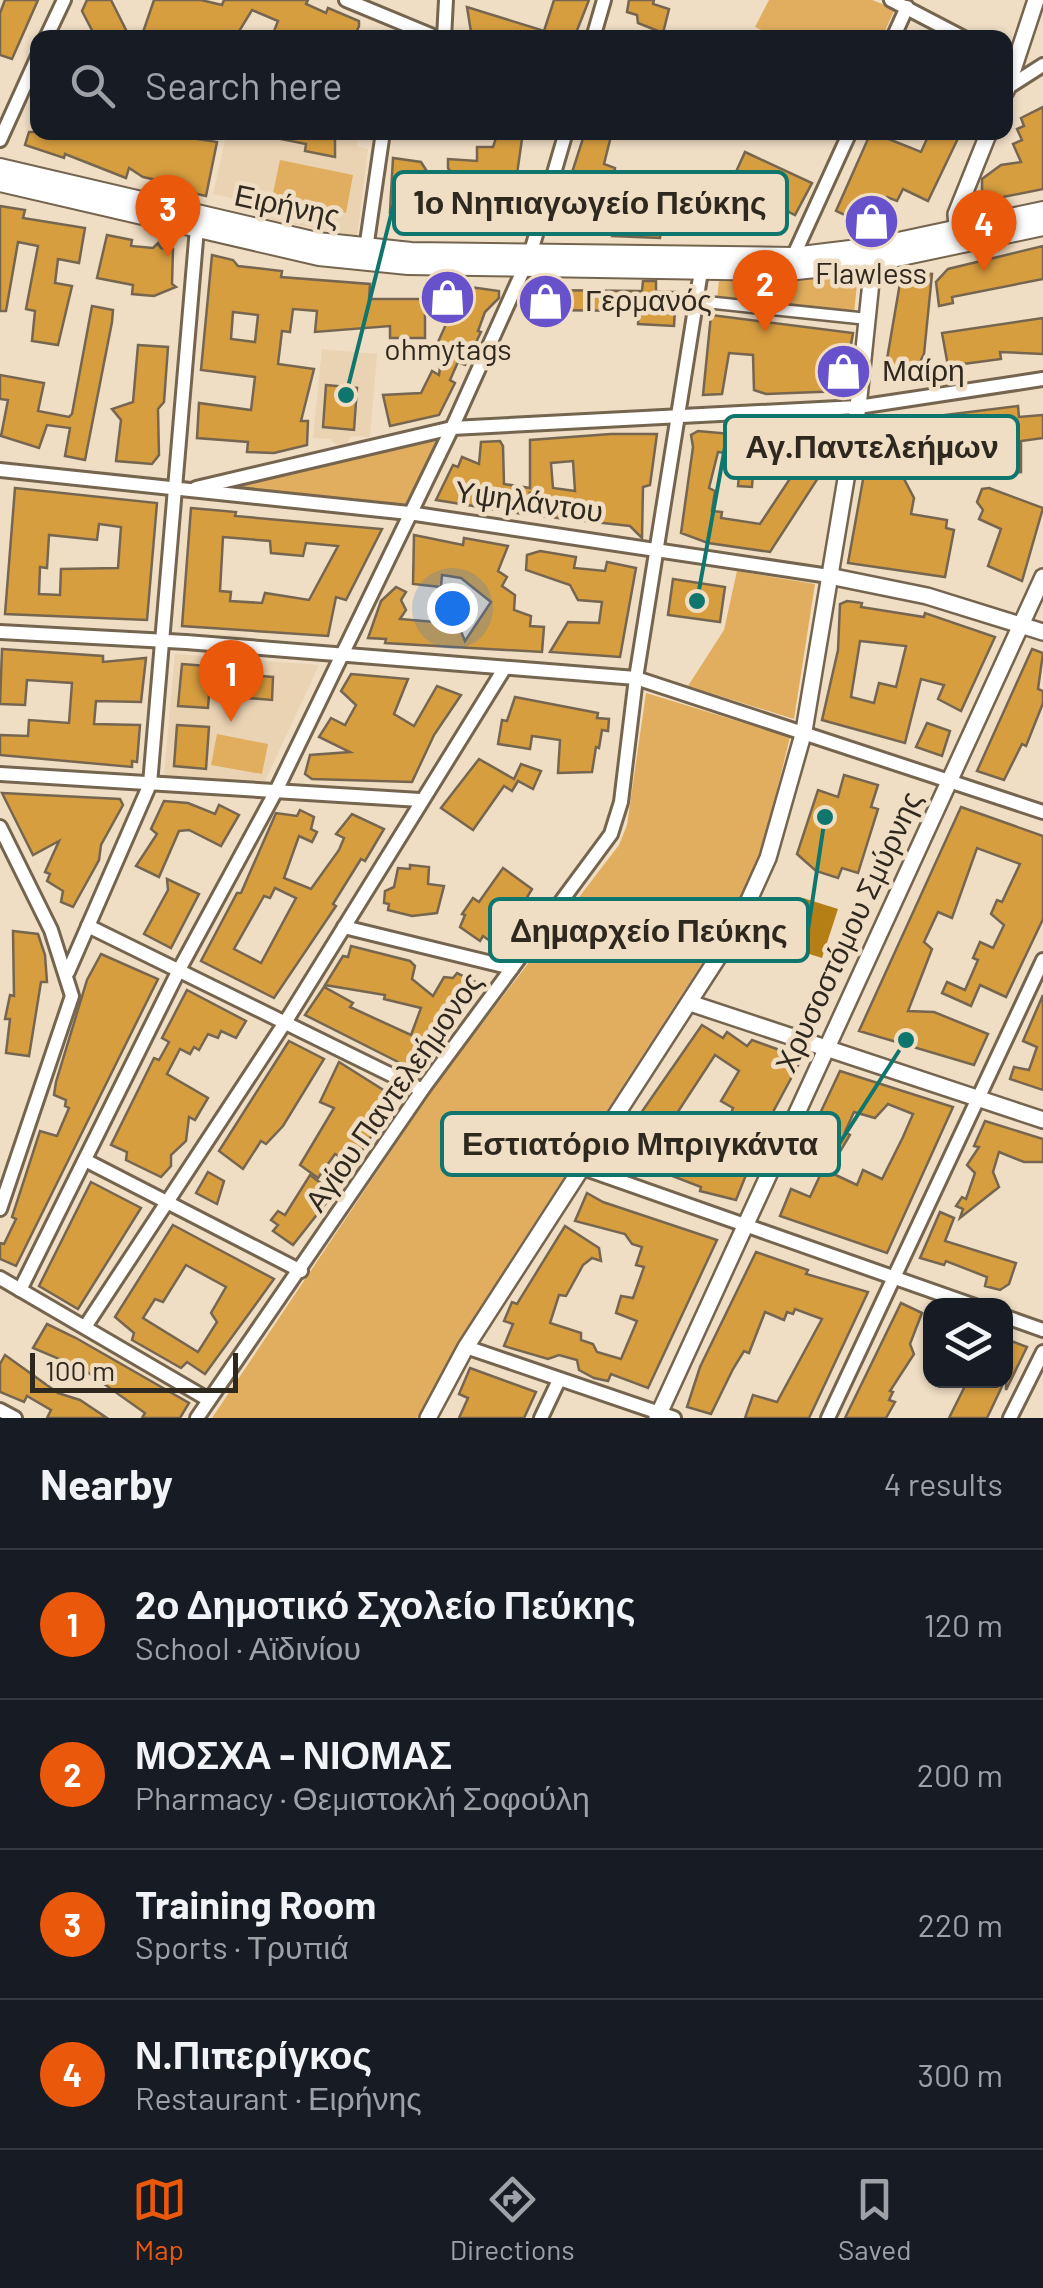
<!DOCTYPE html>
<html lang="en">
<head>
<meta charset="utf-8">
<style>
  :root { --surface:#171b24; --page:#20242c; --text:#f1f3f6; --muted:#9ea1a6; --line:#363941; --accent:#ea580c }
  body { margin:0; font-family:Barlow,sans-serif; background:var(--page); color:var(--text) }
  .controls { position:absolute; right:30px; bottom:30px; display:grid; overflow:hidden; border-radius:20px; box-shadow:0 2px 8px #0004 }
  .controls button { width:90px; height:90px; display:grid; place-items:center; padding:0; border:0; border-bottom:2px solid var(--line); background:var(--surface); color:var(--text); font:50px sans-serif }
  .scale { position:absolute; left:30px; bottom:25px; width:208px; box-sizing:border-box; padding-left:10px; border:5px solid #2f281f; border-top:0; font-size:28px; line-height:35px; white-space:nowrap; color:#2f281f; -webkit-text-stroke:8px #efddc4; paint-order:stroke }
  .you { position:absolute; left:452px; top:608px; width:35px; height:35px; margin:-25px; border:8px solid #fff; border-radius:50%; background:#1a73e8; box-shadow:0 0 0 15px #1a73e833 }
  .badge { display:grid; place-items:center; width:65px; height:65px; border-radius:50%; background:var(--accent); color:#fff; font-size:32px; font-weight:700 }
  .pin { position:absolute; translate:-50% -82px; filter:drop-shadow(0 2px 5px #0008) }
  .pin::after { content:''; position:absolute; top:52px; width:35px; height:30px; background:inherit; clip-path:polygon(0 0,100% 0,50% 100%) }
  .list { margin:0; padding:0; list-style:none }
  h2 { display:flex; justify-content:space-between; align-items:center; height:130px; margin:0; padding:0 40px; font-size:42px }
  h2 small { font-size:32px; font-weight:400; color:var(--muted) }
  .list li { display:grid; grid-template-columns:65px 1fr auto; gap:30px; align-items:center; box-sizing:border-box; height:150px; padding:0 40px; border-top:2px solid var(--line) }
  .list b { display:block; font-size:38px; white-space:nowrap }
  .list p { margin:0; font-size:32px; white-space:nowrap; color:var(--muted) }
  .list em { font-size:32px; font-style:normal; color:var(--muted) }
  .icon { flex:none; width:55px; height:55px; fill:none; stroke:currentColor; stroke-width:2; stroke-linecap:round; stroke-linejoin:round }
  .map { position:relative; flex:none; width:1043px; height:1418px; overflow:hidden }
  .search { position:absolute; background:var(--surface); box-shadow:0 2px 8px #0004; left:30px; right:30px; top:30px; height:110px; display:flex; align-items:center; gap:25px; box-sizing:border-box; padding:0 35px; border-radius:20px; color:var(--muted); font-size:38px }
  .sheet { height:730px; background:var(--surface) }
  nav { display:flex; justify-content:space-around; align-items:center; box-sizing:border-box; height:140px; border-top:2px solid var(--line); background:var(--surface); font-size:28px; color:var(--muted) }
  nav a { display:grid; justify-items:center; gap:5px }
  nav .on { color:var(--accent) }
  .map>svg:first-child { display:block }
  .built { fill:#ead3b3 }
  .green { fill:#e1ae5f }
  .water { fill:#b67f15 }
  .building { fill:#d79e40; stroke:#766650; stroke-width:2.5; fill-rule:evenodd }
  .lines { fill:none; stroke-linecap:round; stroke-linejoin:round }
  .pedestrian-casing { stroke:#75654f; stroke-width:15 }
  .minor-casing { stroke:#75654f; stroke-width:18 }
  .tertiary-casing { stroke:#75654f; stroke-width:20 }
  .secondary-casing { stroke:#75654f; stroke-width:22 }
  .pedestrian { stroke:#fff; stroke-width:10 }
  .minor { stroke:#fff; stroke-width:12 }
  .tertiary { stroke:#fff; stroke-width:15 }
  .secondary { stroke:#fff; stroke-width:18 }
  .labels { text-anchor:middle; stroke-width:9; stroke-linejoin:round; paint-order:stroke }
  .street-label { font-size:30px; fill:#2f281f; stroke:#efddc4 }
  .poi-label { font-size:30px; fill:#2f281f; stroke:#efddc4 }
  .leader { fill:none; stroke:#0f766e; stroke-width:4 }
  .callout-dot { fill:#0f766e; stroke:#efddc4; stroke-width:4 }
  .callout { fill:#efddc4; stroke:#0f766e; stroke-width:4 }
  .callout-label { font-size:32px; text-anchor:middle; font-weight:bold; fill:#2f281f }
</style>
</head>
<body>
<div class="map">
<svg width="1043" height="1418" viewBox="0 0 1043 1418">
  <rect width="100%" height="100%" fill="#efddc4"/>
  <g class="built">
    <path d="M206,133H359L357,146L368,149L357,236L267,219L269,206L213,194L226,136Z"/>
    <path d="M322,349L377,354L370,437L351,436L347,443L336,445L330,439L313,438Z"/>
    <path d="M175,654L319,665L265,781L164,776Z"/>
  </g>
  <g class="green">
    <path d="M769,0H872L895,9L882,37H776L755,27Z"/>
    <path d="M280,160L353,175L346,213L272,198Z"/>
    <path d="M858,274L854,314L717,300L719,279Z"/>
    <path d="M437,438L406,505L226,487Z"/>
    <path d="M737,571L815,584L794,719L688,686L724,630Z"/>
    <path d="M646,693L790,737L761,855L733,915L461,1337L417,1418H212L438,1081L619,845L627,825Z"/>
    <path d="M217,734L268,744L262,774L211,765Z"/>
  </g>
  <path class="water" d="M803,898L838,909L822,958L790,948Z"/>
  <g class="building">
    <path d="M5,0H38L12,59L0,55V13Z"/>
    <path d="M87,0H111L126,30L110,38H96L82,11Z"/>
    <path d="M154,0H201L222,5L224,0H308L306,4L326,13L328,8L359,21V26L354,38H290L274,31L278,21L252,10L235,38H141Z"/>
    <path d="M554,0H589L574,38H484L471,32L467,7L544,31Z"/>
    <path d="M629,0H654L653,4L669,9L663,33L638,23L637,15L627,12Z"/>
    <path d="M1043,107V189L998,198L1000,208L982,211V179L1001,165L1021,162L1013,144L1022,140L1017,129L1024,126L1021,118Z"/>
    <path d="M29,132H154L217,142L206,196L183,191L184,186L143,177L129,168L126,178L65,154L64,158L25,145Z"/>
    <path d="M277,132H335V157L305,151L306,144L276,138Z"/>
    <path d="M498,132H523L509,230L461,223V233L400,230L403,206L390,212L393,158L421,162L428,173L421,194L441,192L445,199L446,188L456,180L448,168V159L477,161V147H493Z"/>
    <path d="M585,132H612L604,164L615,168L613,185L675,197L678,183L703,184L702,201L739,202V233L662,226L660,238L612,236V232L598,229L569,228L560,210Z"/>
    <path d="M871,132L921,152L930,132H961L928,201L903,189L897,201L887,197L873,228L836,211Z"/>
    <path d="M745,152L812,183L795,215L731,183Z"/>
    <path d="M0,206L25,210L23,218L85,228L79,263L58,259L55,283L72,286L58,345L32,341L35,311L26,309L38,246L18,242L6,311H0Z"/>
    <path d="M107,235L132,240L131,246L153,248L158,243L161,248L173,249L172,284L176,287L154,296L132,294L133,285L97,278Z"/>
    <path d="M1043,246V279L952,297L953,303L939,306L936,282L948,269Z"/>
    <path d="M212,255L233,260L238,266L282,271L281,277L370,284L369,299H437L438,289L463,286L499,291V298L485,312L478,331L481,332L465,365L458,362L450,380L455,383L439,415L390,426L383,395L421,393L432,371L439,375L443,344L438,342L452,311L425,310V338H390V326L315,332L317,311L293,309L290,332L282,331L278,364L314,369L301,421H308L307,445L274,453L247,452L248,442L197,438L199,403L251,410L255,377L201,370ZM233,312L258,315L255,342L231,339Z"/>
    <path d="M917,273L932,274L924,354L916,370L886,365L901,277Z"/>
    <path d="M643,281H656V292H676L674,326L638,324L639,311L538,310V290L642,291Z"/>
    <path d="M92,306L113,310L112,322L85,460L65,456L70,428L47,425L39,448L1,436L8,400L0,399V375L44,383L38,411L69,417L72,414Z"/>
    <path d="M711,315L853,333L843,391L766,394L754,390L753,355L729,353L722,394L703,395Z"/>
    <path d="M1043,318V354L1000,352L1001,359L948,366L942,333Z"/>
    <path d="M138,345L168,347L164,402L158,409L159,455L152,464L116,461L121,420L112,409L133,402Z"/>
    <path d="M326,385L357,388L354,430L323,427Z"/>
    <path d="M1018,406L1019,417L1043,415V438L1021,441V472L1009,473V466L999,467L998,444L955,450L902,475L914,498L911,514L947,520L946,528L954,530L945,577L848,563L868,452L929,417Z"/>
    <path d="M836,427L831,458L770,552L708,543L681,533L693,447L691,435L698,431L731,434H744V430ZM718,452L741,455L738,486L752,487L754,458L805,456L760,524L721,518L722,512L712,511L715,491L709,488Z"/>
    <path d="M611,434H657L650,485L643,487L642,538L630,526L530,515V492L523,514L436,500L453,465L458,467L462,457L479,464L481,442L500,441L503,446L504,484L530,488V440ZM573,461L575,491L553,488L551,463Z"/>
    <path d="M15,488L157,503L147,620L5,614ZM99,524L121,527L118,568L61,569L60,595L39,594L40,567L47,568L49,535L97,540Z"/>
    <path d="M989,488L1043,508L1022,581L988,566L1001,529L979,519L983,510L977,502L982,489Z"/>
    <path d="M191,508L236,512L235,516L382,529L346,600L336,597L328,636L182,626ZM223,537L270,541L271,553L303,556L306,543L338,546L309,600L265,593L262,603L230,601L231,592L220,591Z"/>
    <path d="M414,535L463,545L464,538L508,546L498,571L507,577L502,586L515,595L514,610L531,616L530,626L544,627L542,652L385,643L386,639L368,638L381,601L396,587L406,592L401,600L406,610L400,619L458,624L465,641L491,602L461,578L442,575L441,587L413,584Z"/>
    <path d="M540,551L576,557L574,568L605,571L607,562L636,568L620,657L550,652L568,622L599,623L602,602L578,600L570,585L526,570L527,555Z"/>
    <path d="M673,579L725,587L720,622L668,615Z"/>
    <path d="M847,601L862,603L861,607L924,617L925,613L995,637L961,711L938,699L944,685L921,679L905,743L822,720L838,650L840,604ZM860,641L906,646L896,687L879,683L874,703L851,697Z"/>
    <path d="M2,649L103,656V662L146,658L141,702L96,701L94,724L140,725L137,762L132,761V767L0,755V735L28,736L29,720L69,723L72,683L27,680L25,705L0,704Z"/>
    <path d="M1032,649L1043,653L1038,689L1043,691V703L1026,746L1022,744L1004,780L977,771Z"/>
    <path d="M182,664L206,666V672L273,677L272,700L209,695L208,708L178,706Z"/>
    <path d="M351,674L408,679L394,714L414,726L437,686L461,695L434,735L412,782L312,779L305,774L310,755L350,752L319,737L331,718L345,725L356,705L341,691Z"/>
    <path d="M515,697L598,713L597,718L609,719L608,731L602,730L599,748L596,747L592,772L558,773L560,740L532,736L530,749L498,744L502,720L507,721Z"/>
    <path d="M927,723L950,731L942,756L916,747Z"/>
    <path d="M177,725L209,727L206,769L174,766Z"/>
    <path d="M479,759L514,779L521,764L541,771L533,789L518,781L512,791L504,786L473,830L441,808Z"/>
    <path d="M844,775L878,785L871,807L878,809L858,873L842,868L838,878L816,871L797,854L818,790L838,797Z"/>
    <path d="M2,793L120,799L123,805L101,845L99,860L73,907L61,902L63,891L47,881L50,874L45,872L59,841L33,855Z"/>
    <path d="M164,801L188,803L215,814L219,805L239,815L221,846L189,830L179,831L159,877L136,866L157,834L151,829Z"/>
    <path d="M961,807L1043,836V919L1006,997L980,985L971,1006L942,993L947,982L965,990L978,960L973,958L980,942L993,948L1004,925L991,914L997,900L1002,902L1020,864L977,848L952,918L938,912L924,942L932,949L908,1011L934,1012L988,1034L974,1065L859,1031Z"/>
    <path d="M300,810L314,817L311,829L317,832L312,842L299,836L284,878L311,889L339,850L344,838L336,834L352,814L384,829L365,861L361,859L333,904L336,906L274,998L201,961L237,893H241L276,813L297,816ZM275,888L296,898L261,963L234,949L264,896L270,898Z"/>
    <path d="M410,865L429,867L428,884L444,886L437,913L412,916L388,910L389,904L384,903L385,891L394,887L398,868L410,869Z"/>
    <path d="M503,868L532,889L501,941L497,938L493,943L483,936L480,941L460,927L465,915L462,914L473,898L479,902Z"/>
    <path d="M167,879L199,894L171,948L144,934L168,890Z"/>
    <path d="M13,931L38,934L45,955L47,982H41L29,1056L6,1053L10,1019H5L10,995L14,996Z"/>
    <path d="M351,946L410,961L415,966L412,979L433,996L444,977L453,978L457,973L478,983L421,1069L416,1071L305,1015L324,987L353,1003L350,1007L411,1035L421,1008L384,999L385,995L325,985L343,956L348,957Z"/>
    <path d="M101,954L158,979L16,1266L0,1259V1243L4,1244L16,1219L12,1217L40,1131L57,1136L69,1108L65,1106L66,1100L54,1095L56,1082L87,980Z"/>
    <path d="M187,990L246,1021L236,1038L221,1031L218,1038L208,1034L199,1050L194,1047L190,1054L180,1049L167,1074L208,1098L195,1120L189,1117L186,1141L171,1155V1166L161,1177L126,1160L127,1152L111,1145L154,1058L159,1060L169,1042L162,1038Z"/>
    <path d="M1043,995V1090L1010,1079L1014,1067L1029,1070L1037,1047L1023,1041Z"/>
    <path d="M702,1025L723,1038L727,1032L747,1046L752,1040L802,1058L766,1125L736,1200L700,1191L701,1187L662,1172L666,1159L678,1148L715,1160L733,1108L721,1101L739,1071L715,1055L636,1176L634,1164L620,1158L625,1136Z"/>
    <path d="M289,1041L324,1059L283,1126L266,1144L261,1141L243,1169L219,1151Z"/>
    <path d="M339,1062L396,1098L354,1163L335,1154L318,1178L300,1165L334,1108L320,1102Z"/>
    <path d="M840,1071L953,1107L887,1253L780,1216L791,1189L810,1197L823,1169L857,1185L863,1170L882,1179L903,1137L913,1114L888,1104L875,1118L854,1112L845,1132L850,1135L829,1170L803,1159L801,1154Z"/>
    <path d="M985,1121L1043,1139V1162H1024L999,1152L993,1172L999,1187L960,1218L963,1209L956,1206L962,1197L966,1199L975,1173L967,1165L979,1147L974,1146Z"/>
    <path d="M208,1172L224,1181L217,1204L196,1193Z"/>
    <path d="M310,1175L334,1193L293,1245L273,1231L278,1225L271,1220L278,1211L285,1215Z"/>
    <path d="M91,1182L141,1208L78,1309L39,1286Z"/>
    <path d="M587,1193L603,1202L717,1240L648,1388L611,1374L608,1381L594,1378L579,1370L577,1360L559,1355L548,1359L504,1346L513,1324L504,1321L512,1302L517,1304L565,1226L599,1248L601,1261L592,1258L583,1265L566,1296L559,1295L550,1323L581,1333V1340L593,1344L597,1352L621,1359L637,1321L616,1313L621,1296L633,1298L644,1267L636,1265L642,1247L632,1244L625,1234L575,1221Z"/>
    <path d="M940,1212L954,1218L945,1241L1016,1263L1009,1284L1000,1290L985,1286L987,1277L946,1261L944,1265L920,1258Z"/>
    <path d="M173,1225L274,1279L205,1374L187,1362L181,1368L132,1340L134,1333L115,1317ZM186,1265L226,1287L211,1313L217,1322L198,1352L143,1318L155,1299L163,1302Z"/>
    <path d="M756,1252L808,1270L806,1274L868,1292L809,1418H745L753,1395L777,1402L822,1319L795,1309L793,1314L787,1312L784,1320L765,1312L749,1353L744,1351L733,1369L711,1414L687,1407L700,1367Z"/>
    <path d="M901,1303L922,1313L910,1344L914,1354L890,1391L893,1392L889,1400L895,1402L886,1418H845Z"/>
    <path d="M47,1324L76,1338L189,1403L180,1418H142L145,1413L83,1369L33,1348Z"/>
    <path d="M1006,1339L1027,1347L1006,1390Z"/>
    <path d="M5,1355L58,1393L80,1400L107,1418H47L51,1410L27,1396L24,1402L0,1392V1364Z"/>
    <path d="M470,1368L536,1392L524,1418H459L468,1398L459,1394Z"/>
    <path d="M968,1380H1005L987,1418H949Z"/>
  </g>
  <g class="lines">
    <defs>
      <path id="pedestrian" d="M696,301L868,319"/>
      <g id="minor">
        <path d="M346,0L438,38"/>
        <path d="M891,0L964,38"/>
        <path d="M46,38L64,0"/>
        <path d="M444,38L446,0"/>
        <path d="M593,38L604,0"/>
        <path d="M893,38L907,7"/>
        <path d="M1007,88L1043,65"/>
        <path d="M0,140L38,56"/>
        <path d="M366,249L383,132"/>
        <path d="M793,257L850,132"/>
        <path d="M0,470L409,513L829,576"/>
        <path d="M196,488L452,428L858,407L1043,379"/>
        <path d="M0,632L186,642L636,678L1043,812"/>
        <path d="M0,774L420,800"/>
        <path d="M0,827L51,930L72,996L0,1209"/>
        <path d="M88,926L422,1090"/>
        <path d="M344,927L512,968"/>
        <path d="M68,972L150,784L197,228"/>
        <path d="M85,1160L301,1271"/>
        <path d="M580,1167L975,1306"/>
        <path d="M0,1278L209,1400"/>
        <path d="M20,1290L180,968L276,791L452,428L530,255L566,132"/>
        <path d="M1006,1317L1043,1330"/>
        <path d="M85,1327L286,1021L504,669"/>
        <path d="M466,1347L674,1418"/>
        <path d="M0,1410L15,1418"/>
        <path d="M197,1418L422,1090L611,834L621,802L636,678L702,265"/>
        <path d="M541,1418L559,1380"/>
        <path d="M828,1418L1043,960"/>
        <path d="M1010,1418L1043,1352"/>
      </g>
      <g id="tertiary">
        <path d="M1006,91L1036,0"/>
        <path d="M958,240L956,214L989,132"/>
        <path d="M829,576L927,596L1043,632"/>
        <path d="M690,1003L1043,1120"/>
        <path d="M428,1418L466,1347L735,931L768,858L804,731L858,407L874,253"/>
        <path d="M657,1418L1043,577"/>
      </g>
      <g id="secondary">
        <path d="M0,168L317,242L411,252L793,257L875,247L1043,211"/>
        <path d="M0,182L319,256L408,265L787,271L873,262L1043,226"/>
      </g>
    </defs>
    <use href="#pedestrian" class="pedestrian-casing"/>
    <use href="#minor" class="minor-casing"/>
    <use href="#tertiary" class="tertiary-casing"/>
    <use href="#secondary" class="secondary-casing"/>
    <use href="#pedestrian" class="pedestrian"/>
    <use href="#minor" class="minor"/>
    <use href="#tertiary" class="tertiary"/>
    <use href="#secondary" class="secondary"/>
  </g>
  <defs>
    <symbol id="shop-disc" viewBox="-11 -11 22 22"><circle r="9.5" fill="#6852cc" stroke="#efddc4"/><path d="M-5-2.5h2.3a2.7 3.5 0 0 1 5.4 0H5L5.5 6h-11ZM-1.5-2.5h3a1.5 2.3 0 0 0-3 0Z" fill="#fff"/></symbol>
  </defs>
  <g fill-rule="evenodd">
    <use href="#shop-disc" x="840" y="190" width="63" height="63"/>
    <use href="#shop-disc" x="416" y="266" width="63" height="63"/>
    <use href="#shop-disc" x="514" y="270" width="63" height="63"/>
    <use href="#shop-disc" x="812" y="340" width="63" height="63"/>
  </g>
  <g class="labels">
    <g class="street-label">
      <text transform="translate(287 206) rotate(12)" y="10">Ειρήνης</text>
      <text transform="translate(529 502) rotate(8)" y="10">Υψηλάντου</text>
      <text transform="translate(849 932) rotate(-65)" y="10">Χρυσοστόμου Σμύρνης</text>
      <text transform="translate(394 1092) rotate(-55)" y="10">Αγίου Παντελεήμονος</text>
    </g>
    <g class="poi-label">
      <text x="871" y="284">Flawless</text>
      <text x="585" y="311" text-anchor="start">Γερμανός</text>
      <text x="448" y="360">ohmytags</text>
      <text x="882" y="381" text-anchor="start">Μαίρη</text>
    </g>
  </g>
  <path class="leader" d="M346 395L394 203M697 601L725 447M825 817L808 930M906 1040L839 1144"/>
  <g class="callout-dot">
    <circle cx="346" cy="395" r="10"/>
    <circle cx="697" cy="601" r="10"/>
    <circle cx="825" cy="817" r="10"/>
    <circle cx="906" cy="1040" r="10"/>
  </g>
  <g class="callout">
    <rect x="394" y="172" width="393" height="62" rx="10"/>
    <rect x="725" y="416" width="293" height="62" rx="10"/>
    <rect x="490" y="899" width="318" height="62" rx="10"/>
    <rect x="442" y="1113" width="397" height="62" rx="10"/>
  </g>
  <g class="callout-label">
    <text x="590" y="214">1ο Νηπιαγωγείο Πεύκης</text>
    <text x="872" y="458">Αγ.Παντελεήμων</text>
    <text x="649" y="942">Δημαρχείο Πεύκης</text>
    <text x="640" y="1155">Εστιατόριο Μπριγκάντα</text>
  </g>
</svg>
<div class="controls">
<button><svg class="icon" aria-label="layers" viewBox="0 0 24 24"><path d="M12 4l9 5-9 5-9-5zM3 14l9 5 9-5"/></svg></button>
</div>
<div class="scale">100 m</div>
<div class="you"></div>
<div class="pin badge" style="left:231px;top:722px">1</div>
<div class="pin badge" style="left:765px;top:332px">2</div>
<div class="pin badge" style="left:168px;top:257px">3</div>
<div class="pin badge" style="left:984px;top:272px">4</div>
<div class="search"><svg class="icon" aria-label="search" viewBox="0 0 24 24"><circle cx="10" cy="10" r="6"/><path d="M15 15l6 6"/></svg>Search here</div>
</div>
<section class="sheet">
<h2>Nearby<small>4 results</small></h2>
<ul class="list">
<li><span class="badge">1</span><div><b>2ο Δημοτικό Σχολείο Πεύκης</b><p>School · Αϊδινίου</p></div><em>120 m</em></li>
<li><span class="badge">2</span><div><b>ΜΟΣΧΑ - ΝΙΟΜΑΣ</b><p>Pharmacy · Θεμιστοκλή Σοφούλη</p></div><em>200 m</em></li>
<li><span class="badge">3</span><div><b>Training Room</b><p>Sports · Τρυπιά</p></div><em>220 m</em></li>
<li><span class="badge">4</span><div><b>Ν.Πιπερίγκος</b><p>Restaurant · Ειρήνης</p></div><em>300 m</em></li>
</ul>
</section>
<nav>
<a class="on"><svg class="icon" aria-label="map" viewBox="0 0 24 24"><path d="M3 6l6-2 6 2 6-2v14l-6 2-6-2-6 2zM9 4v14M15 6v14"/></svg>Map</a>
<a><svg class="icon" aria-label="directions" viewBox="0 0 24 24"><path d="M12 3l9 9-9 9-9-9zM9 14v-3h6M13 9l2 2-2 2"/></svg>Directions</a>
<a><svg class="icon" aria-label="saved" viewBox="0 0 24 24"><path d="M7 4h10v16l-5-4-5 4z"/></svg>Saved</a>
</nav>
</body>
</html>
